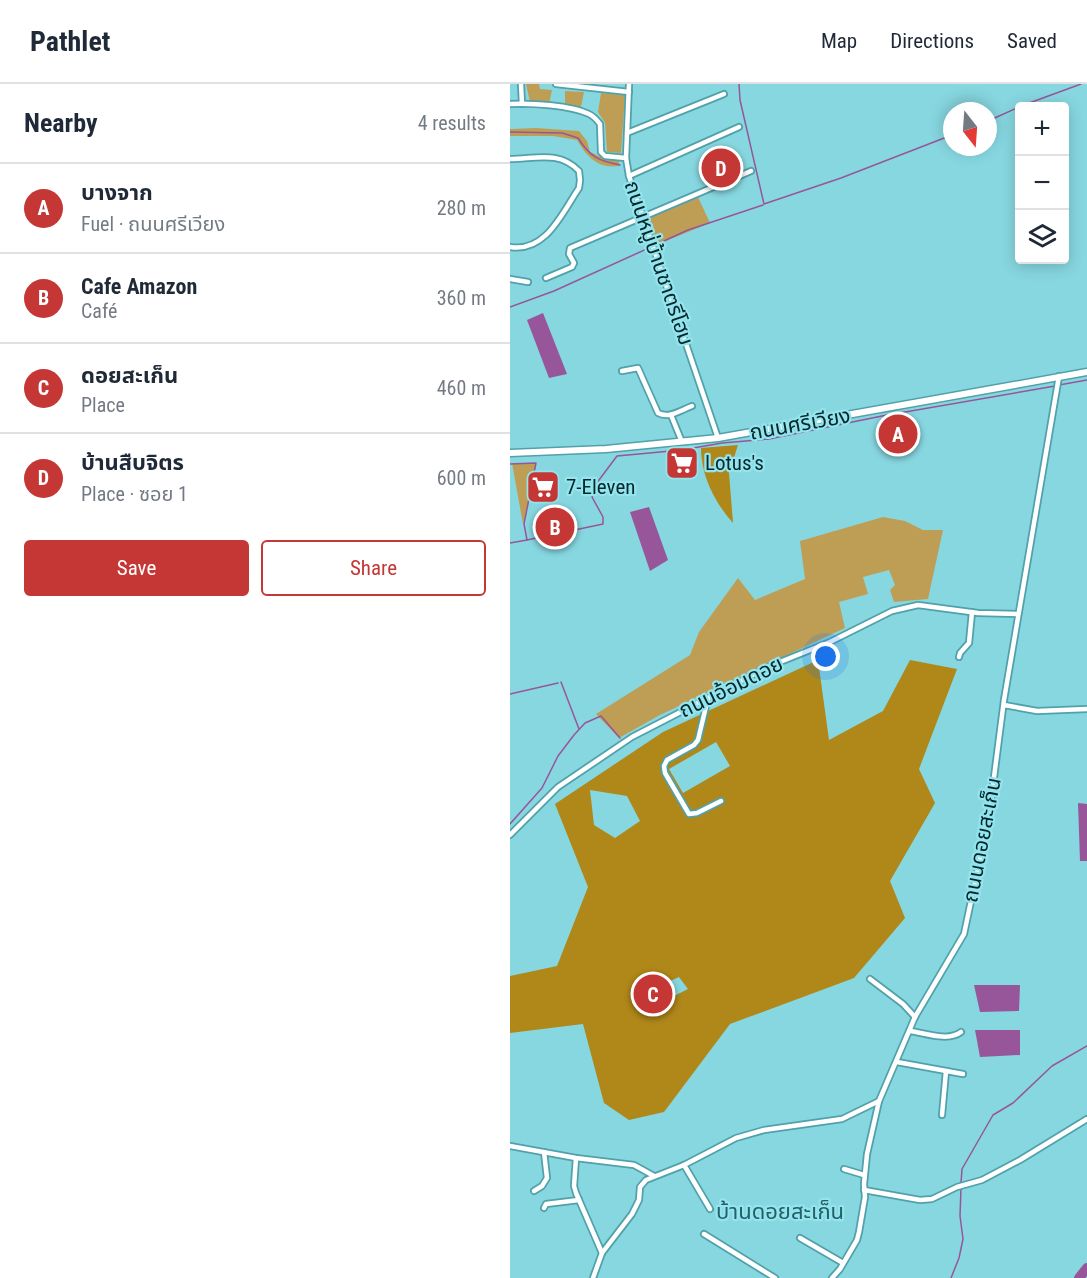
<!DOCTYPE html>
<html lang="en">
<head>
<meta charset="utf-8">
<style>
  :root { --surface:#fff; --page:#f6f6f7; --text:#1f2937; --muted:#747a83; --line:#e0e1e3; --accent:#c53735 }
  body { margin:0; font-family:"Roboto Condensed","Noto Sans Thai",sans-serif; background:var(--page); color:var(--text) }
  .controls { position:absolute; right:18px; top:18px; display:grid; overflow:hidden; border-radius:6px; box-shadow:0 3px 15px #0003 }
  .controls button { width:54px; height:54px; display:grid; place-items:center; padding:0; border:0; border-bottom:2px solid var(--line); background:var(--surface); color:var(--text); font:30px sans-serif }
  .compass { position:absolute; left:433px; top:18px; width:54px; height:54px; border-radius:50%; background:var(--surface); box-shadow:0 3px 15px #0003; rotate:163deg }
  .you { position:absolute; left:316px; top:573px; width:21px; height:21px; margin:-15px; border:4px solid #fff; border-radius:50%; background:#1a73e8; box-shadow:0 0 0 9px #1a73e833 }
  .badge { display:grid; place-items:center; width:39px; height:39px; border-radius:50%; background:var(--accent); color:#fff; font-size:20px; font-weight:700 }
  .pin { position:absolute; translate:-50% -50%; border:3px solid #fff; box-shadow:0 2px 6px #0006 }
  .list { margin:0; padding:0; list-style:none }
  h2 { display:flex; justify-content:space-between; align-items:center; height:78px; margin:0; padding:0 24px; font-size:26px }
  h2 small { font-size:20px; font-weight:400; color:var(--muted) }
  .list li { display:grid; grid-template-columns:39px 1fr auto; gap:18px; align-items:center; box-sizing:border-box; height:90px; padding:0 24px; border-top:2px solid var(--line) }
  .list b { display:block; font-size:22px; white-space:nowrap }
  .list p { margin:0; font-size:20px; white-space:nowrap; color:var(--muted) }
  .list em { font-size:20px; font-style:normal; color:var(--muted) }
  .actions { display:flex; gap:12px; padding:18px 24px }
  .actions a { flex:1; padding:14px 0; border:2px solid var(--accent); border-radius:6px; text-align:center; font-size:21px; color:var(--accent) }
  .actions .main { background:var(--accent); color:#fff }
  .icon { flex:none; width:33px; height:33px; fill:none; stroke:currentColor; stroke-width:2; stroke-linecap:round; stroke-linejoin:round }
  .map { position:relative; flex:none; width:577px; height:1194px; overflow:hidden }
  header { display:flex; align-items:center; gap:36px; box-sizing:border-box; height:84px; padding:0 30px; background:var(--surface); border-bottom:2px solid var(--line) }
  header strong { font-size:28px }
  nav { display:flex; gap:33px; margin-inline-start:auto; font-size:21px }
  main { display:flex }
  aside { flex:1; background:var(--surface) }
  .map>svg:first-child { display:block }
  .green { fill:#be9e55 }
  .forest { fill:#b08719; fill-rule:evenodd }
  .water { fill:#97569a }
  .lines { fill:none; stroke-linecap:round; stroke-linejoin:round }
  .stream { stroke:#97569a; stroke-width:1.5 }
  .river { stroke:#97569a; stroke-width:10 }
  .minor-casing { stroke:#51a1aa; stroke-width:8 }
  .secondary-casing { stroke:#51a1aa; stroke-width:9 }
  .minor { stroke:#fff; stroke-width:4.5 }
  .secondary { stroke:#fff; stroke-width:6 }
  .labels { text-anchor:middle; stroke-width:4.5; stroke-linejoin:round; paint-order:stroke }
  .street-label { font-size:21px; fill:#04272b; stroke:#94e4ee }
  .poi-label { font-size:21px; fill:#04272b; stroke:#94e4ee; text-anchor:start }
  .neighbourhood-label { font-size:22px; fill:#236067; stroke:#94e4ee }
</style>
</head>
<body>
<header>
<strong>Pathlet</strong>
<nav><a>Map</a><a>Directions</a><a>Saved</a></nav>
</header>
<main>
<aside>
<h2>Nearby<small>4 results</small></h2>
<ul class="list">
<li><span class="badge">A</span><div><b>บางจาก</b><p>Fuel · ถนนศรีเวียง</p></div><em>280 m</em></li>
<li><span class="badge">B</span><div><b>Cafe Amazon</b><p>Café</p></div><em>360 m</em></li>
<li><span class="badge">C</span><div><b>ดอยสะเก็น</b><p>Place</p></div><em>460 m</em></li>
<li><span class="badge">D</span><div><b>บ้านสืบจิตร</b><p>Place · ซอย 1</p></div><em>600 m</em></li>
</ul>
<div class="actions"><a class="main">Save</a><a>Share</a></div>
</aside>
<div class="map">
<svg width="577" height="1194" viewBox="0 0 577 1194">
  <rect width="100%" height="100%" fill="#87d7e0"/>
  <g class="green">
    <path d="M16,0H29L30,5L42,6L39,20L20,18Z"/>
    <path d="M55,7L74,8L71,23L55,22Z"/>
    <path d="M91,9L115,11L111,69L97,68L95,39L88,28Z"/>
    <path d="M26,44L69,47L77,57L80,68L91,73L109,75V82C88,85 77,73 67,56L43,52H0V45Z"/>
    <path d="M188,113L200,139L146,161L138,133Z"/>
    <path d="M2,379H26L22,405L13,440Z"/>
    <path d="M373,433L395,437L413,446H433L418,515L384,518L380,506L385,501L379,486L353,493L358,510L329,518L335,544L150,631L109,654L86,630L180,571L189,548L228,494L245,516L295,495L290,457Z"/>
  </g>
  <g class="forest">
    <path d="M228,361L219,389L223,439C205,419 191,392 191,364Z"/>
    <path d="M308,576L319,656L373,627L400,576L447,585L409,685L425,719L380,797L395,834L344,894L220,940L154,1028L119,1036L94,1019L73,940L0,949V892L47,882L78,803L45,720L153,648ZM206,658L220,682L173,709L159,685ZM80,706L117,712L130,737L105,754L84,741ZM169,893L178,905L166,911L136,908Z"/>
  </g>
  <g class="water">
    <path d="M33,229L57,290L39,294L17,236Z"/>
    <path d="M139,423L158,476L140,487L120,428Z"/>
    <path d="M568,719L577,720V777H570Z"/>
    <path d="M464,901H510L509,927L470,928Z"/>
    <path d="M465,946H510V971L470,973Z"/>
  </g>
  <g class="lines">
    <g class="stream">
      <path d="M229,0L230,16L254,120L331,94L442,51"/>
      <path d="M511,22L571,0"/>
      <path d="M478,37L509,23"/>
      <path d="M0,48L52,49L68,54C80,73 89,77 110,81"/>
      <path d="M145,161L178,146L253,121"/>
      <path d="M0,223L44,207L141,163"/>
      <path d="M549,301L577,296"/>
      <path d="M0,380L26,379L14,440L17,456L0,459"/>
      <path d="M17,456L93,440V433L82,413L89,396L107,372L172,366L212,359L259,355L372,332L545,302"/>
      <path d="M51,598L69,645"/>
      <path d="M0,610L48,599"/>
      <path d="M0,740L32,704L48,672L64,651L75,639L91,632L110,654"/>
      <path d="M451,1099L452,1085L483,1031L503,1019L542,982L577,962"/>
      <path d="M441,1194L449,1174L453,1155L450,1132L451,1104"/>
    </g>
    <path class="river" d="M569,1194L577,1184"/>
    <defs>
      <g id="minor">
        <path d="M11,0L12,20"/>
        <path d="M46,0L119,8"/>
        <path d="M119,0L116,74L119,92L208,354"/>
        <path d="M0,20C21,19 60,21 79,30C83,32 87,36 90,40L91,68L95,72L116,74"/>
        <path d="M117,49L214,10"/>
        <path d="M0,75C25,75 49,66 69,87L70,96L69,104C52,129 36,169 0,163"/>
        <path d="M119,92L229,43"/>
        <path d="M36,194L62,183L64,179L59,170L60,164L241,87"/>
        <path d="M0,195L18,198"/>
        <path d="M112,287L128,284L148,329C159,335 171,326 182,322"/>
        <path d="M161,331L172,358"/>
        <path d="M449,573L450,569L459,559L462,528"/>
        <path d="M198,614L188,656L184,661L157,676L154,682L155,689L179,730L187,729L211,717"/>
        <path d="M494,621L527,627L577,625"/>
        <path d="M0,751L48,703L122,653L260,582L320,558L382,527L408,521L468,529L508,530"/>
        <path d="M360,895L393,920L405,933"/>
        <path d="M400,947C415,949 438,958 451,948"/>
        <path d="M387,978L453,990"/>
        <path d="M432,1031L436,987"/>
        <path d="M0,1062L66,1074L124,1081L144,1092"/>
        <path d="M66,1074L64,1102L66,1109L92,1169"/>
        <path d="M174,1081L200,1125"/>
        <path d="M334,1085L354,1091"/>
        <path d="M354,1106L410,1116L422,1115L447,1103L472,1096L510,1076L577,1035"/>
        <path d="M24,1107L32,1102L37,1094L34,1068"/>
        <path d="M34,1124L36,1120L69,1116"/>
        <path d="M194,1150L265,1194"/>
        <path d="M290,1154L333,1179"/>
        <path d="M83,1194L92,1169L122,1130L129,1116L130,1103L136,1096L174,1081L226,1054L254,1046L332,1035L369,1017"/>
        <path d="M322,1194L330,1185L347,1156L349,1148L355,1113L354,1100L357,1070L369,1017L405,933L454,850L479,732L494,616L549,292"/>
      </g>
      <path id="secondary" d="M0,369L96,365L208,354L577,288"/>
    </defs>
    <use href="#minor" class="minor-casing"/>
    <use href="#secondary" class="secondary-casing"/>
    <use href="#minor" class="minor"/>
    <use href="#secondary" class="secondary"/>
  </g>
  <defs>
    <symbol id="supermarket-square" viewBox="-11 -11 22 22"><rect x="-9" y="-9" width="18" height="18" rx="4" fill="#c53735" stroke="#94e4ee"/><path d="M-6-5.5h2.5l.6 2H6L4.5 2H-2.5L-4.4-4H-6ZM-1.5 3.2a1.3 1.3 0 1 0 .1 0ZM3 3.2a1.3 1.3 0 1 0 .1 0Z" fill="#fff"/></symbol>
  </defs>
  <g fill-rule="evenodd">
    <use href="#supermarket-square" x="153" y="360" width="38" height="38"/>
    <use href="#supermarket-square" x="14" y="384" width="38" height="38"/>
  </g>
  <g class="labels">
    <g class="street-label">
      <text transform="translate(149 179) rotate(71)" y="7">ถนนหมู่บ้านชาตรีโฮม</text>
      <text transform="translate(290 340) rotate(-10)" y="7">ถนนศรีเวียง</text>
      <text transform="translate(221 603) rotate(-26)" y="7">ถนนอ้อมดอย</text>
      <text transform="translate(472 756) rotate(-79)" y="7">ถนนดอยสะเก็น</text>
    </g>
    <g class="poi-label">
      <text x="195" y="386">Lotus's</text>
      <text x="56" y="410">7-Eleven</text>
    </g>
    <g class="neighbourhood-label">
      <text x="270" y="1135">บ้านดอยสะเก็น</text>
    </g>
  </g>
</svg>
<div class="controls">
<button>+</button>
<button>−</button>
<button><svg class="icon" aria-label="layers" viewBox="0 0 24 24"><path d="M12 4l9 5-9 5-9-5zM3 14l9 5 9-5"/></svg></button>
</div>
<svg class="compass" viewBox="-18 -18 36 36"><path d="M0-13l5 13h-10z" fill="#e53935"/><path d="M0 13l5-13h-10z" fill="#747a83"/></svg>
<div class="you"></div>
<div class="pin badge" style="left:388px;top:350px">A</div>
<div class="pin badge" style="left:45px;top:443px">B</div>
<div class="pin badge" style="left:143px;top:910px">C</div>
<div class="pin badge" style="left:211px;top:84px">D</div>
</div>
</main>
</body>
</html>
